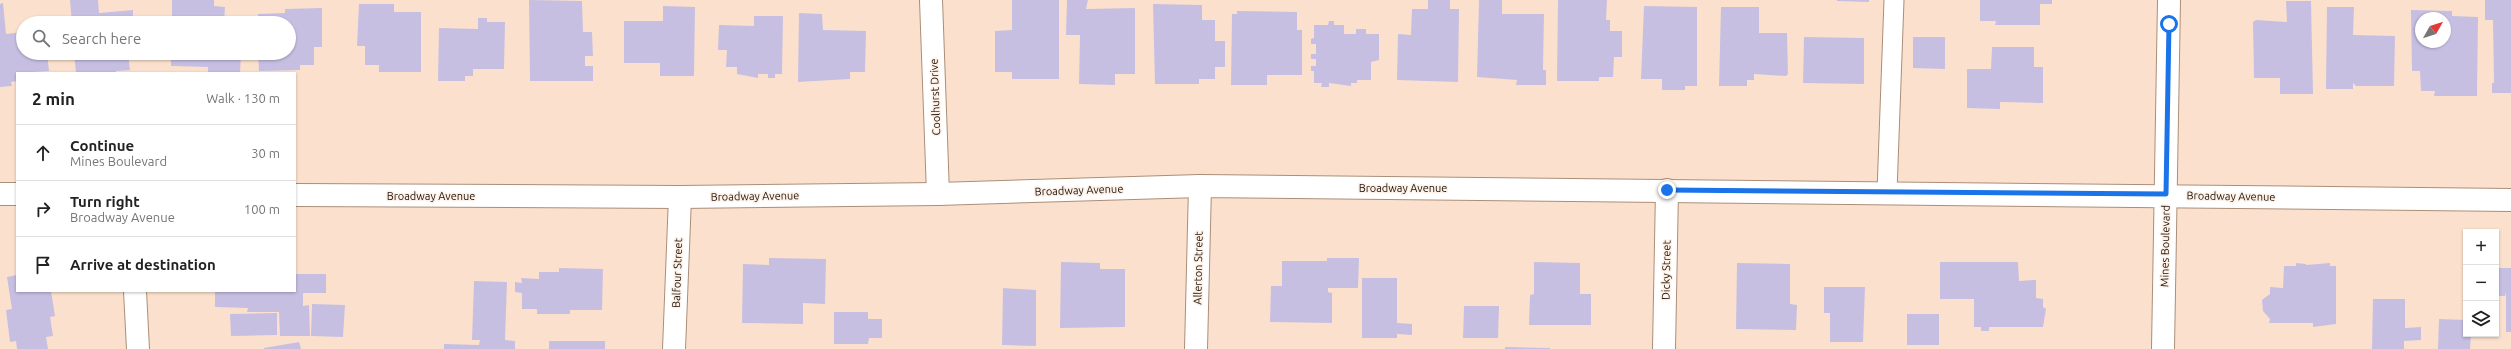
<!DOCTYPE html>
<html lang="en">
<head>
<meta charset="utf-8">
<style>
  :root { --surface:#fff; --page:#f6f6f6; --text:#222; --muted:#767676; --line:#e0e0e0 }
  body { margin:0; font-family:Ubuntu,sans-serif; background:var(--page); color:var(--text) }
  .controls { position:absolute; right:12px; bottom:12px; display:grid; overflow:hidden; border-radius:0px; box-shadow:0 1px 3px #0004 }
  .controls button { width:36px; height:36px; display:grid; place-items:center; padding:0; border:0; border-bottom:1px solid var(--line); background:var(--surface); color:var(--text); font:20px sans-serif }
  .compass { position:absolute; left:2415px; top:12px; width:36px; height:36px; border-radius:50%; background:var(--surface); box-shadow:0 1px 3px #0004; rotate:51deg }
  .stop { position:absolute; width:12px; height:12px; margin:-9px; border:3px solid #1a73e8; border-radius:50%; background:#fff }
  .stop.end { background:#1a73e8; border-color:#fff; box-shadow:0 1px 4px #0008 }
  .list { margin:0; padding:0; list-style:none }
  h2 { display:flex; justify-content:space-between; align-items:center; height:52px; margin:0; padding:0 16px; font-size:17px }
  h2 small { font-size:13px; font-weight:400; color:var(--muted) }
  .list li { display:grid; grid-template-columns:26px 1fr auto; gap:12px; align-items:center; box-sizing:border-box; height:56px; padding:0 16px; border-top:1px solid var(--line) }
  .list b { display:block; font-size:15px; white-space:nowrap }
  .list p { margin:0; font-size:13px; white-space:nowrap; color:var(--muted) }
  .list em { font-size:13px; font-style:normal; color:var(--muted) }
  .icon { flex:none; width:22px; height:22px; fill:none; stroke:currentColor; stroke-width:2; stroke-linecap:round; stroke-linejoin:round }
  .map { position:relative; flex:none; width:2511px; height:349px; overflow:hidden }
  .search { position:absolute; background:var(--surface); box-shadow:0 1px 3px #0004; left:16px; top:16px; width:280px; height:44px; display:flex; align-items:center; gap:10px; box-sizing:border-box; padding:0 14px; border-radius:22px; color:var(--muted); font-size:15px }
  .panel { position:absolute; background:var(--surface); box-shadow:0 1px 3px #0004; left:16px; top:72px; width:280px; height:220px; border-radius:0px }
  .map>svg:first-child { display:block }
  .building { fill:#c6bfe2; fill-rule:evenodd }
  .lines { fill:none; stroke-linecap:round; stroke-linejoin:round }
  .lane-casing { stroke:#ac8e77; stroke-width:21 }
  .street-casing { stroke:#ac8e77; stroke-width:24 }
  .secondary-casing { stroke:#ac8e77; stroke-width:24 }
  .lane { stroke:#fff; stroke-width:19 }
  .street { stroke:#fff; stroke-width:22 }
  .secondary { stroke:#fff; stroke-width:22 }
  .route { stroke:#1a73e8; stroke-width:5 }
  .labels { text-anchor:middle; stroke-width:3; stroke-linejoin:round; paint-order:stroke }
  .street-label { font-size:11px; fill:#1f140b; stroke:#fef1e7 }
</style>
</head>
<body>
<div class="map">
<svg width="2511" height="349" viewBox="0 0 2511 349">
  <rect width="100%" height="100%" fill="#fbe1cd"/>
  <g class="building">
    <path d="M70,0H98L99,13L133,10V23H72Z"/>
    <path d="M172,0H214V6L225,7L224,23H172Z"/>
    <path d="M529,0L582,1L583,32H592L593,56H585V66H593V81H530Z"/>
    <path d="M1012,0H1059V79H1012V72H995V31L1012,30Z"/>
    <path d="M1067,0H1088L1086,9L1135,8V74H1115V85L1079,84L1080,35H1066Z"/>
    <path d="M1428,0H1450V9H1459L1458,82L1397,80L1398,34L1411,35L1412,9H1428Z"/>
    <path d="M1479,0H1502V14H1544L1543,70H1546V85H1516L1517,80L1477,77Z"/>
    <path d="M1558,0H1607L1606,20H1610V31H1622V57H1614L1613,77H1599V81H1557Z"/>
    <path d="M1837,0H1869V2L1837,1Z"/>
    <path d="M1980,0H2052V4H2040V25H1995L1996,21H1980Z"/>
    <path d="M2485,0H2511V93H2492V83H2494L2493,20H2485Z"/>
    <path d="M2286,1H2311L2313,94H2280V78H2254L2253,22L2256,20L2287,22Z"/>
    <path d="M3,3L6,34L23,32V53H47L49,71L17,73V81L11,82L12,86L0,87V4Z"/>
    <path d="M359,4H394V12H421V72H379V65H365V46H357Z"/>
    <path d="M1153,4L1202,5V20H1215V41H1225V67H1215V79H1199V84H1155Z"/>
    <path d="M663,6L695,7L694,76H660V63H624V21H663Z"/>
    <path d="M1644,6L1697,7V86H1685V90H1662V79H1641Z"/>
    <path d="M1721,7H1759V33H1787L1788,74L1786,76L1754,74V80H1747V86H1719Z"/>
    <path d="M2327,7H2354L2353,35L2395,36L2394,86H2356L2353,83V89H2326Z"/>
    <path d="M322,8V47H314V65H300V70L259,71L258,53H289V23H258V14L285,13V9Z"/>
    <path d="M2411,10L2452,11V16L2478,17L2477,96H2434L2435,91H2421L2420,71H2412ZM2421,18H2445V42H2421Z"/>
    <path d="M1237,11L1297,12V30H1302V75H1267V85H1231L1232,14H1237Z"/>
    <path d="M799,13L822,14L823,30L866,31L865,72H850V79L798,82Z"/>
    <path d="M754,16H783L782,74H775V78H768V74H758V78L737,74V67H726L727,50H718L719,25L754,26Z"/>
    <path d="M478,18H487V22H505L504,69H473V76H465V81H438L439,28L478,29Z"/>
    <path d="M1329,21H1334V25H1344V34H1356V29H1366V34H1379V60L1371,62V80H1357V83H1351V86L1329,83V87H1321L1322,83H1314V71H1311V66H1316V59H1311V54H1316V44H1311V39L1314,38V25H1328Z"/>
    <path d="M1804,37L1864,38V84L1803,83Z"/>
    <path d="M1913,37H1945V69L1913,68Z"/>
    <path d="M1992,47H2034V67H2043V103L2000,102V109L1967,108V69H1991Z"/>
    <path d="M74,53H128L130,70L116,71V73H76Z"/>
    <path d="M171,53H241L240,73L208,72V67L171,66Z"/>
    <path d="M769,258L826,259L825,304L803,303V324L742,323L743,264L769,265Z"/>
    <path d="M1327,258H1359L1358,288H1328V292L1332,293V323L1270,322L1271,286H1282V261H1327Z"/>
    <path d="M1061,262L1100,263V269H1125V327L1060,328Z"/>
    <path d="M1534,262L1580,263V294H1591V325H1529L1530,295L1534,294Z"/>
    <path d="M1940,262H2018L2019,281L2036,280V298L2043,299V307L2046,309L2043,327H1989V331H1981V327H1974V299H1940Z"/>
    <path d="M1737,263L1790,264V304L1797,305L1796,330L1736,329Z"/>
    <path d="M2296,263L2306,264V265L2330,263V266H2336V324L2313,327V323H2269L2270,319L2263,311L2262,300L2270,294V287L2283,288L2284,266H2296Z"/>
    <path d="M559,268L603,269L602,310H570V314H537V309H522V293L515,292V282L522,283L521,278L539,279V272H559Z"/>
    <path d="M2496,268H2511V332H2506V292L2505,296H2496Z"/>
    <path d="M296,274H326V293H303V306L309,305L310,336H280L279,312H247L248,308L215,307V291H295Z"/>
    <path d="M17,275V291H51L55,316L50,317L53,336L46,337L48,349H17L16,341L10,342L6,310L12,309L7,277Z"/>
    <path d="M1362,278H1397V323L1412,324V335L1397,334V338H1362Z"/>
    <path d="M474,281L507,282L505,340L515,341V349H444V344L479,345L480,340H472Z"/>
    <path d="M1824,287H1865L1863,342H1830V313H1824Z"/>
    <path d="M1003,288L1036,290V346L1002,345Z"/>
    <path d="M2373,299H2405V328L2421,327V340L2404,341V349H2372Z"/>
    <path d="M312,304L345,305L343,337L311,336Z"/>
    <path d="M1464,306H1499L1498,338H1463Z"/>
    <path d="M834,312H868V319H882V338H869L868,344H834Z"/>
    <path d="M277,313V335L231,336L230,314Z"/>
    <rect x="1907" y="314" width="32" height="31"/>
    <path d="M2439,319L2466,320V334H2471L2470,349H2438Z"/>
    <rect x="549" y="341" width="56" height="8"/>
    <path d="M299,342L301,349H264V348Z"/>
    <path d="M1505,347L1550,348V349H1505Z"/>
  </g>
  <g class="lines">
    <defs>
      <path id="lane" d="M1887,192L1894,0"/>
      <g id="street">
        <path d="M931,0L938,194"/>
        <path d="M135,291L138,349"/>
        <path d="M674,349L680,197"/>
        <path d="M1196,349L1200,186"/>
        <path d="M1664,349L1667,190"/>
      </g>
      <g id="secondary">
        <path d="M0,194H17"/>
        <path d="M295,195L680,197L938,194L1200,186L2511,200"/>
        <path d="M2163,349L2169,0"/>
      </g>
    </defs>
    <use href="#lane" class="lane-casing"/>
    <use href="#street" class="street-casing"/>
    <use href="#secondary" class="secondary-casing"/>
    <use href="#lane" class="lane"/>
    <use href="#street" class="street"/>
    <use href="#secondary" class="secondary"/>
  </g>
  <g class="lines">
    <path class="route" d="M1667,190L2166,194L2169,24"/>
  </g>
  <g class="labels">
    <g class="street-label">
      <text transform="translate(935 97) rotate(-92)" y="4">Coolhurst Drive</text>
      <text x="1403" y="192">Broadway Avenue</text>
      <text transform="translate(1079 190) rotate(-2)" y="4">Broadway Avenue</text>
      <text x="431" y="200">Broadway Avenue</text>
      <text transform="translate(755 196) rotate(-1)" y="4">Broadway Avenue</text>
      <text transform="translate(2231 196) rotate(1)" y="4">Broadway Avenue</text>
      <text transform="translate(2165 246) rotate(-89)" y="4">Mines Boulevard</text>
      <text transform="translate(1198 268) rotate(-89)" y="4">Allerton Street</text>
      <text transform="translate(1666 270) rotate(-89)" y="4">Dicky Street</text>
      <text transform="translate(677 273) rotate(-88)" y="4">Balfour Street</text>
    </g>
  </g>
</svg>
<div class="controls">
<button>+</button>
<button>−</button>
<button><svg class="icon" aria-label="layers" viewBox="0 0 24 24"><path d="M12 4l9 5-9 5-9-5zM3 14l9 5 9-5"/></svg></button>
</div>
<svg class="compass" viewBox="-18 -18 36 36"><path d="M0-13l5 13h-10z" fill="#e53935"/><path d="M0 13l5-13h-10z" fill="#767676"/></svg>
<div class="stop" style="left:2169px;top:24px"></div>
<div class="stop end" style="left:1667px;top:190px"></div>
<div class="search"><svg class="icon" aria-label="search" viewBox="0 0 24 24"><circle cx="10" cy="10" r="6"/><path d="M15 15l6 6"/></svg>Search here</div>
<section class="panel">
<h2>2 min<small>Walk · 130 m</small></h2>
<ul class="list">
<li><svg class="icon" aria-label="ahead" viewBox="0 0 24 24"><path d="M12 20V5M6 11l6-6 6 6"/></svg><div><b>Continue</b><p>Mines Boulevard</p></div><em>30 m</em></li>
<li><svg class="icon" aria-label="right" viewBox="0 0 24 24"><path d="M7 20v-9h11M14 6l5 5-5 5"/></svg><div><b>Turn right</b><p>Broadway Avenue</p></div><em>100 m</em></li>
<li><svg class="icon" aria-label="arrive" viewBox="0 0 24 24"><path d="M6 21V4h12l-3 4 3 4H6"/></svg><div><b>Arrive at destination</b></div></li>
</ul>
</section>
</div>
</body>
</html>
